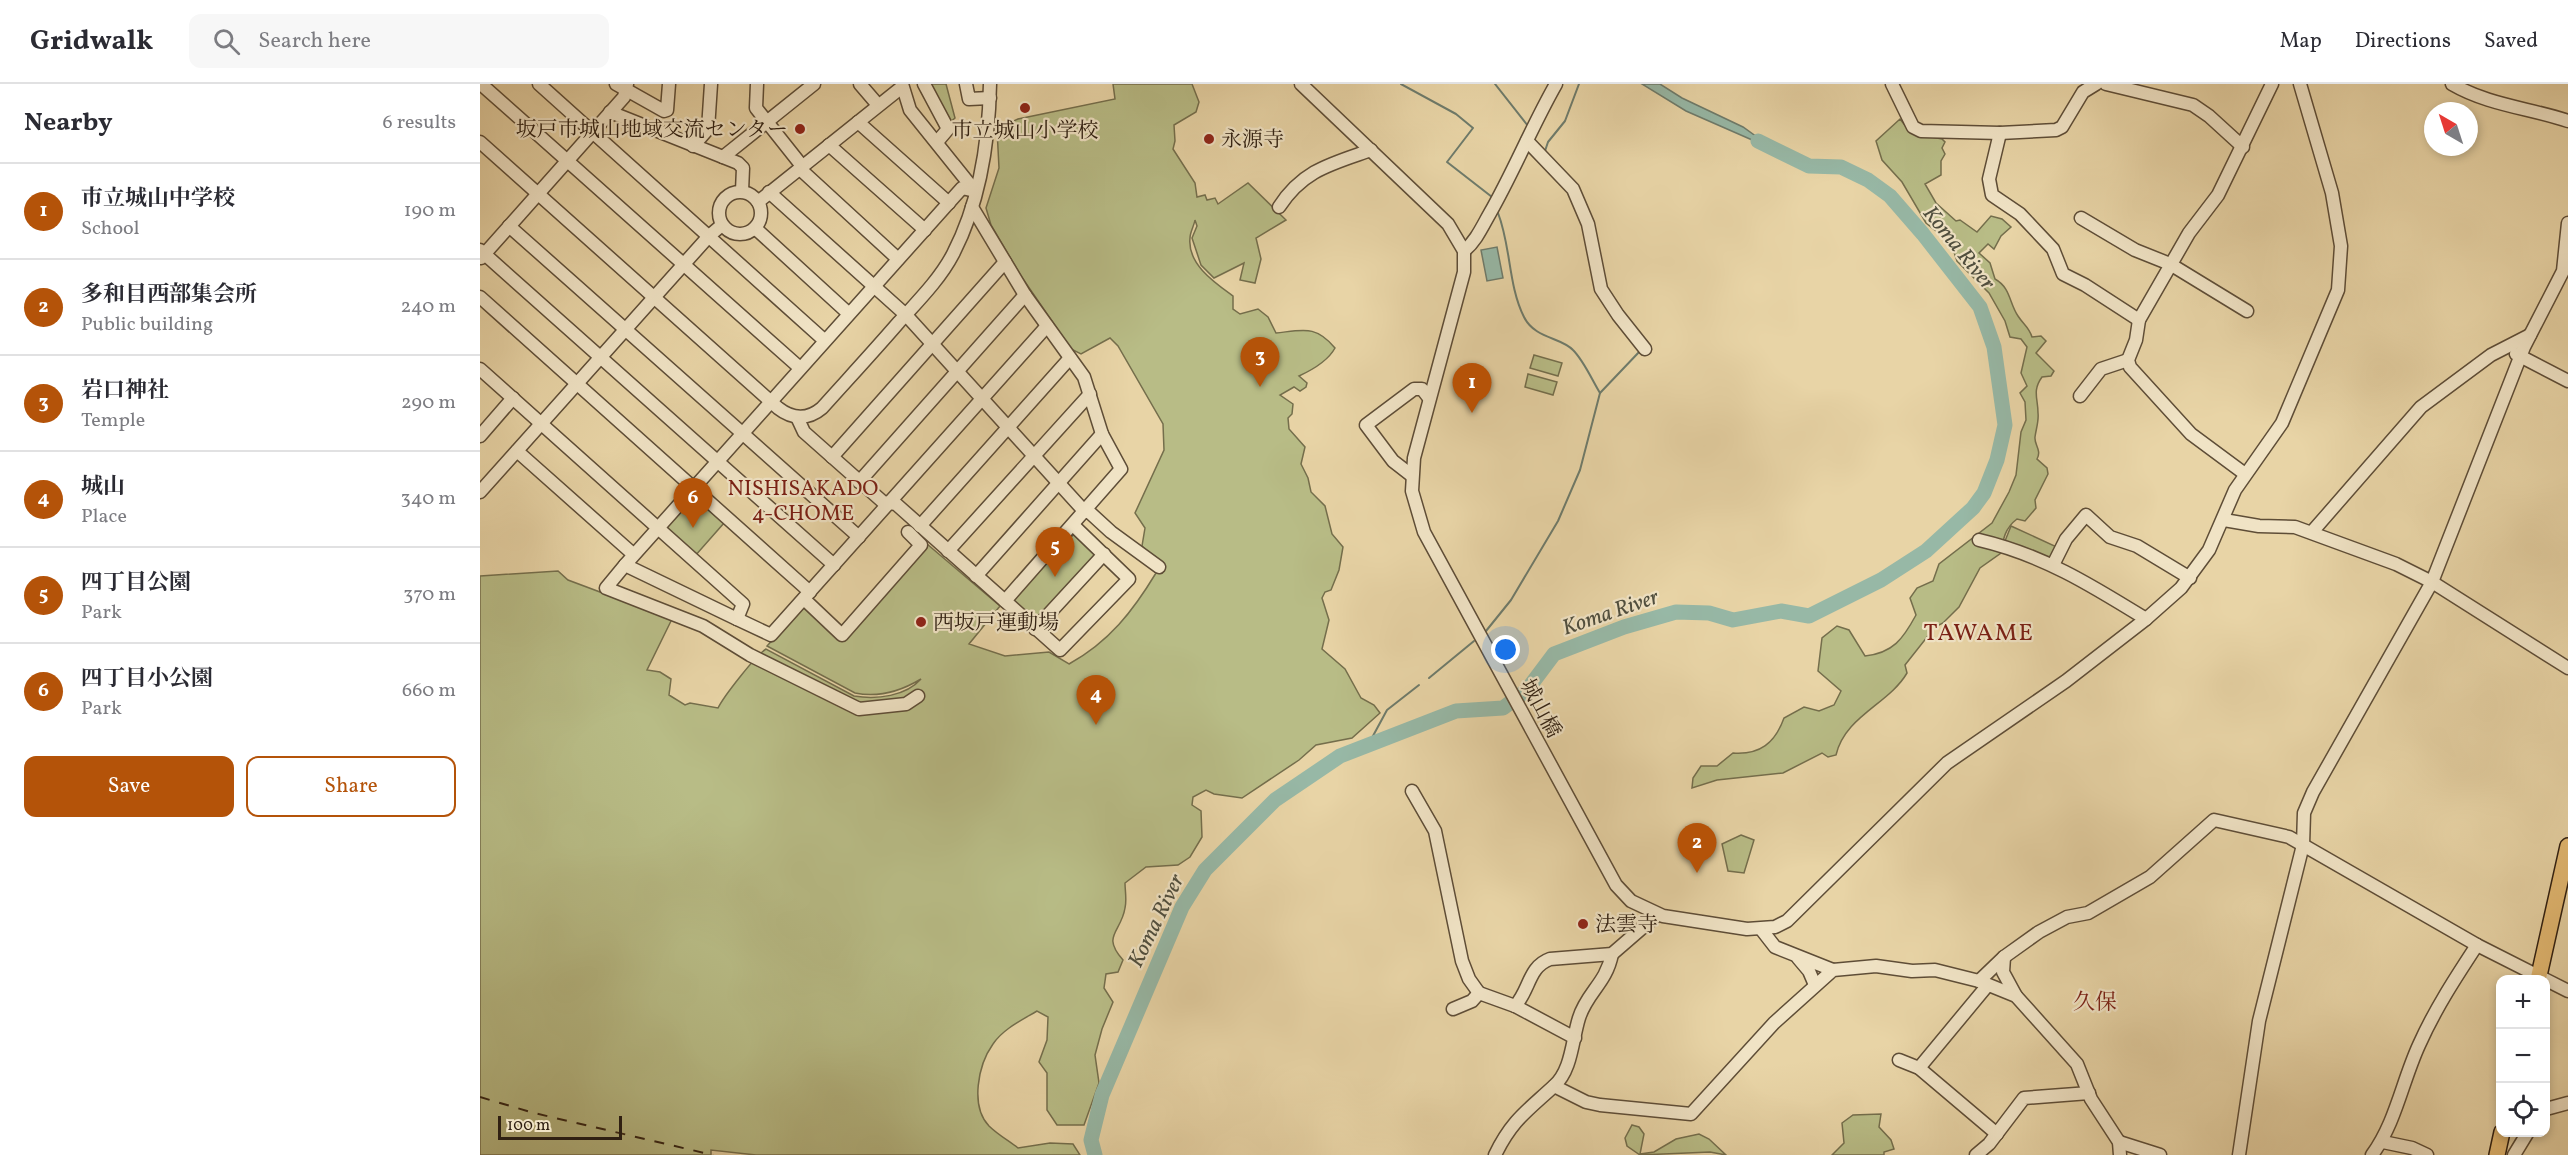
<!DOCTYPE html>
<html lang="en">
<head>
<meta charset="utf-8">
<style>
  :root { --surface:#fff; --page:#f7f7f7; --text:#2b2b33; --muted:#7c7c81; --line:#e1e1e2; --accent:#b45309 }
  body { margin:0; font-family:Vollkorn,"Noto Serif JP",serif; background:var(--page); color:var(--text) }
  .controls { position:absolute; right:18px; bottom:18px; display:grid; overflow:hidden; border-radius:12px; box-shadow:0 3px 9px #0003 }
  .controls button { width:54px; height:54px; display:grid; place-items:center; padding:0; border:0; border-bottom:2px solid var(--line); background:var(--surface); color:var(--text); font:30px sans-serif }
  .compass { position:absolute; left:1944px; top:18px; width:54px; height:54px; border-radius:50%; background:var(--surface); box-shadow:0 3px 9px #0003; rotate:321deg }
  .scale { position:absolute; left:18px; bottom:15px; width:124px; box-sizing:border-box; padding-left:6px; border:3px solid #302012; border-top:0; font-size:16px; line-height:21px; white-space:nowrap; color:#302012; -webkit-text-stroke:4px #f0e3c5; paint-order:stroke }
  .you { position:absolute; left:1026px; top:566px; width:21px; height:21px; margin:-15px; border:4px solid #fff; border-radius:50%; background:#1a73e8; box-shadow:0 0 0 9px #1a73e833 }
  .badge { display:grid; place-items:center; width:39px; height:39px; border-radius:50%; background:var(--accent); color:#fff; font-size:20px; font-weight:700 }
  .pin { position:absolute; translate:-50% -50px; filter:drop-shadow(0 2px 3px #0008) }
  .pin::after { content:''; position:absolute; top:32px; width:21px; height:18px; background:inherit; clip-path:polygon(0 0,100% 0,50% 100%) }
  .list { margin:0; padding:0; list-style:none }
  h2 { display:flex; justify-content:space-between; align-items:center; height:78px; margin:0; padding:0 24px; font-size:26px }
  h2 small { font-size:20px; font-weight:400; color:var(--muted) }
  .list li { display:grid; grid-template-columns:39px 1fr auto; gap:18px; align-items:center; box-sizing:border-box; height:96px; padding:0 24px; border-top:2px solid var(--line) }
  .list b { display:block; font-size:22px; white-space:nowrap }
  .list p { margin:0; font-size:20px; white-space:nowrap; color:var(--muted) }
  .list em { font-size:20px; font-style:normal; color:var(--muted) }
  .actions { display:flex; gap:12px; padding:18px 24px }
  .actions a { flex:1; padding:14px 0; border:2px solid var(--accent); border-radius:12px; text-align:center; font-size:21px; color:var(--accent) }
  .actions .main { background:var(--accent); color:#fff }
  .icon { flex:none; width:33px; height:33px; fill:none; stroke:currentColor; stroke-width:2; stroke-linecap:round; stroke-linejoin:round }
  .map { position:relative; flex:none; width:2088px; height:1071px; overflow:hidden }
  header { display:flex; align-items:center; gap:36px; box-sizing:border-box; height:84px; padding:0 30px; background:var(--surface); border-bottom:2px solid var(--line) }
  header strong { font-size:28px }
  nav { display:flex; gap:33px; margin-inline-start:auto; font-size:21px }
  .search { width:420px; height:54px; background:var(--page); display:flex; align-items:center; gap:15px; box-sizing:border-box; padding:0 21px; border-radius:12px; color:var(--muted); font-size:22px }
  main { display:flex }
  aside { flex:1; background:var(--surface) }
  .map>svg:first-child { display:block }
  .green { fill:#b8bc86; stroke:#746e4c; stroke-width:1.5 }
  .water { fill:#97b8a6; stroke:#6e7b6b; stroke-width:1.5 }
  .lines { fill:none; stroke-linecap:round; stroke-linejoin:round }
  .stream { stroke:#6e7b6b; stroke-width:2 }
  .river { stroke:#97b8a6; stroke-width:15 }
  .minor-casing { stroke:#5e4d37; stroke-width:15 }
  .major-casing { stroke:#302012; stroke-width:18 }
  .minor { stroke:#f0e3c5; stroke-width:12 }
  .major { stroke:#e4ba73; stroke-width:15 }
  .rail { stroke:#302012; stroke-width:2; stroke-dasharray:10 10; stroke-linecap:butt }
  .poi-dot { fill:#8f2418; stroke:#f0e3c5; stroke-width:2 }
  .labels { text-anchor:middle; stroke-width:4.5; stroke-linejoin:round; paint-order:stroke }
  .poi-label { font-size:21px; fill:#302012; stroke:#f0e3c5; text-anchor:start }
  .street-label { font-size:21px; fill:#302012; stroke:#f0e3c5 }
  .water-label { font-size:22px; font-style:italic; fill:#4f4e3e; stroke:#f0e3c5 }
  .neighbourhood-label { font-size:22px; fill:#7a1f14; stroke:#f0e3c5 }
  .quarter-label { font-size:24px; letter-spacing:1.5px; fill:#7a1f14; stroke:#f0e3c5 }
</style>
</head>
<body>
<header>
<strong>Gridwalk</strong>
<div class="search"><svg class="icon" aria-label="search" viewBox="0 0 24 24"><circle cx="10" cy="10" r="6"/><path d="M15 15l6 6"/></svg>Search here</div>
<nav><a>Map</a><a>Directions</a><a>Saved</a></nav>
</header>
<main>
<aside>
<h2>Nearby<small>6 results</small></h2>
<ul class="list">
<li><span class="badge">1</span><div><b>市立城山中学校</b><p>School</p></div><em>190 m</em></li>
<li><span class="badge">2</span><div><b>多和目西部集会所</b><p>Public building</p></div><em>240 m</em></li>
<li><span class="badge">3</span><div><b>岩口神社</b><p>Temple</p></div><em>290 m</em></li>
<li><span class="badge">4</span><div><b>城山</b><p>Place</p></div><em>340 m</em></li>
<li><span class="badge">5</span><div><b>四丁目公園</b><p>Park</p></div><em>370 m</em></li>
<li><span class="badge">6</span><div><b>四丁目小公園</b><p>Park</p></div><em>660 m</em></li>
</ul>
<div class="actions"><a class="main">Save</a><a>Share</a></div>
</aside>
<div class="map">
<svg width="2088" height="1071" viewBox="0 0 2088 1071">
  <rect width="100%" height="100%" fill="#e8d4a6"/>
  <filter id="stains"><feTurbulence type="fractalNoise" baseFrequency=".00333" numOctaves="4"/><feColorMatrix values="0 0 0 0 .2 0 0 0 0 .09 0 0 0 0 .02 0 0 0 .5 -.17"/></filter>
  <radialGradient id="worn" r=".72"><stop offset=".6" stop-color="#630" stop-opacity="0"/><stop offset="1" stop-color="#630" stop-opacity=".3"/></radialGradient>
  <g class="green">
    <path d="M447,0H466L475,34L468,40Z"/>
    <path d="M633,0H712L719,18L716,28L694,41L695,57L693,65L715,99L717,113L725,111L727,116L735,114L738,120L768,99L806,136L776,154L781,175L775,199L760,196L764,179L734,194L721,181L712,154L717,142L715,136C714,142 710,148 710,154C707,180 735,199 753,212V225L760,230L778,225L788,233L796,249C824,246 836,241 855,264C848,277 832,286 819,292L827,299L826,303L820,307L814,303L800,311L813,320L812,330L808,334L809,345L825,363L821,380L828,394L831,408L845,422L852,450L863,463L859,486L851,506L845,508L842,514L849,536L842,565L865,585L881,614L894,621L900,629L872,654L836,661L819,676L762,714L734,710L726,706L713,713L712,721L721,727L722,753L710,773L698,781L666,783L645,799C645,807 647,816 645,824C641,849 621,851 643,876L638,888L626,890L624,904L633,918L622,945L615,971L619,999L604,1041H577L567,1026V989L559,978L567,956L568,933L557,927C542,936 523,945 513,960C498,981 490,1022 509,1042C517,1050 529,1057 538,1064L570,1059L593,1060L600,1071H276L231,1066V1071H0V492L78,487L88,496L192,535L167,586L180,588L191,595L189,611L205,621L210,619L238,624C244,612 276,571 286,565L374,612C397,616 426,612 441,595C421,607 399,614 375,609L287,562L325,520L361,554L447,460L520,522L489,560L525,572L569,568L589,580C629,558 653,527 676,489L665,479L669,470L662,462L665,444L655,429L684,366L683,340L638,262L630,254L601,270L591,265L541,192L511,141L506,124L519,84L517,45L538,35L635,15Z"/>
    <path d="M1420,35L1431,49L1462,55L1465,58L1462,64L1465,70L1461,77V91L1445,100L1456,119L1476,137L1480,136L1497,148L1511,132L1522,135L1531,143L1521,152L1514,165L1508,160L1499,169L1510,179L1515,195C1531,204 1529,219 1538,232C1543,240 1549,243 1552,253L1561,252L1566,257L1556,269L1574,287L1571,292L1562,293C1552,307 1558,314 1558,329C1559,337 1556,345 1555,353C1554,361 1562,366 1557,375L1567,384L1568,390L1555,416L1556,424L1545,437L1537,435C1525,444 1523,455 1521,469L1500,484L1479,523L1463,539L1455,543L1425,581L1427,589C1409,620 1365,632 1356,671L1348,673L1342,669L1303,689L1237,696L1212,704L1213,694L1221,682H1237L1253,669C1280,671 1295,659 1304,634L1324,623L1339,627L1354,621L1361,607L1338,587L1342,554L1357,542L1369,546L1385,572C1413,569 1423,555 1436,531L1430,514L1437,504L1453,497L1459,480L1512,439L1529,408L1536,391L1541,348L1546,336L1545,318L1540,309L1547,302L1541,289L1547,263L1541,255L1530,253L1525,237L1509,209L1477,177L1471,159L1446,139L1422,98L1402,76L1396,57Z"/>
    <path d="M1054,271L1082,279L1078,292L1050,284Z"/>
    <path d="M1048,290L1077,298L1073,311L1045,303Z"/>
    <path d="M213,413L244,439L215,472L185,442Z"/>
    <path d="M1531,442L1579,464L1572,478L1525,457Z"/>
    <path d="M595,449L617,471L554,538L532,516Z"/>
    <path d="M1261,751L1274,756L1264,789L1248,787L1242,760Z"/>
    <path d="M1401,1030L1399,1043L1411,1056L1414,1065L1404,1068V1071H1352L1364,1059L1362,1039L1373,1031Z"/>
    <path d="M1152,1041L1159,1043L1164,1050L1160,1070L1174,1068L1196,1055L1219,1050L1229,1055L1246,1071L1230,1068L1160,1071L1147,1062L1145,1054Z"/>
  </g>
  <g class="water">
    <path d="M1162,0H1180L1202,14L1263,43L1295,66L1206,27Z"/>
    <path d="M1017,163L1023,194L1007,197L1001,166Z"/>
  </g>
  <g class="lines">
    <g class="stream">
      <path d="M921,0L976,30L993,44L967,78L1012,113"/>
      <path d="M1015,0L1048,42L1047,44"/>
      <path d="M1064,70L1068,58L1085,37L1099,0"/>
      <path d="M1018,129C1031,162 1028,201 1044,233C1055,255 1081,253 1093,266C1104,277 1112,296 1120,309"/>
      <path d="M1006,547L1031,516L1078,437L1100,386L1120,309L1160,267"/>
      <path d="M949,594L994,557"/>
      <path d="M887,663L907,626L939,601"/>
    </g>
    <path class="river" d="M615,1071L611,1056L622,1011L702,823L725,786L795,716L860,672L976,627L1023,624L1047,606L1074,570L1144,543L1196,528L1229,529L1253,536L1301,527L1329,532L1401,496L1446,467L1493,424L1504,409L1517,376L1525,341L1514,263L1500,223L1443,150L1410,112L1388,96L1361,83L1329,82L1278,57"/>
    <defs>
      <g id="minor">
        <path d="M1,0L320,284"/>
        <path d="M59,0L344,256"/>
        <path d="M136,0L184,27L187,26L189,0"/>
        <path d="M277,0L276,24L322,82"/>
        <path d="M380,0L398,21"/>
        <path d="M422,0L430,26L495,107"/>
        <path d="M444,0L468,45L457,58"/>
        <path d="M486,0L489,15L510,14"/>
        <path d="M821,0L968,140L984,167V188L934,374L932,407L944,448L1136,801L1151,817L1183,832L1267,845L1295,843L1307,837L1467,679L1586,597L1666,535L1701,504L1729,466L1755,406L1802,339L1858,206L1861,162L1852,109L1820,0"/>
        <path d="M1412,0L1433,43L1441,47L1520,49L1576,46L1582,43L1603,8L1616,0"/>
        <path d="M1626,0L1713,21L1729,32L1763,63"/>
        <path d="M1972,0C2008,21 2049,24 2088,37"/>
        <path d="M130,28L258,79L263,84L262,107"/>
        <path d="M378,38L469,119"/>
        <path d="M1520,49L1509,95L1512,111L1540,130L1573,165L1583,190L1605,201L1659,236"/>
        <path d="M1047,57L1093,105L1108,140L1121,205L1138,231L1165,265"/>
        <path d="M0,58L298,324C312,335 328,336 342,324C368,295 394,267 419,238C438,217 460,195 473,170C500,118 509,57 510,0"/>
        <path d="M349,61L445,146"/>
        <path d="M213,62L228,45L231,0"/>
        <path d="M243,73L334,0"/>
        <path d="M320,85L418,175"/>
        <circle cx="260" cy="129" r="21"/>
        <path d="M289,108L426,231L605,428"/>
        <path d="M278,118L422,3"/>
        <path d="M492,123L545,211L604,293L622,350L641,385L525,517"/>
        <path d="M799,123C823,86 851,80 891,66"/>
        <path d="M1601,134L1655,166L1690,180L1767,227"/>
        <path d="M29,142L379,453"/>
        <path d="M275,144L368,229"/>
        <path d="M0,166L354,481"/>
        <path d="M984,167C996,157 1002,143 1010,129C1034,87 1052,42 1076,0"/>
        <path d="M1,174L144,13L147,0"/>
        <path d="M0,213L330,508"/>
        <path d="M2036,270L2088,297"/>
        <path d="M0,285L263,520L257,535L291,551L567,242"/>
        <path d="M1600,312L1621,285L1648,276"/>
        <path d="M317,333L324,348L403,418L416,420L580,566L649,495L593,441"/>
        <path d="M0,352L33,314"/>
        <path d="M37,367L153,470"/>
        <path d="M352,373L525,178"/>
        <path d="M1765,390L1711,350L1650,283L1648,276L1656,256L1659,236L1709,149L1738,111L1792,0"/>
        <path d="M931,391L913,377L886,341L934,305H942L949,314"/>
        <path d="M379,398L545,211"/>
        <path d="M0,408L229,152L242,141"/>
        <path d="M607,426L631,448L679,483"/>
        <path d="M1744,436L1779,442L1815,443L1916,480L1952,498L2088,584"/>
        <path d="M440,442L590,274"/>
        <path d="M1832,448L1941,323L2011,271L2050,251"/>
        <path d="M1499,456C1563,471 1611,501 1666,535"/>
        <path d="M468,467L610,310"/>
        <path d="M145,481L482,104L495,107"/>
        <path d="M1573,481L1586,455L1606,431L1630,453L1657,462L1710,494"/>
        <path d="M496,492L622,350"/>
        <path d="M324,515L362,551L441,461L428,448"/>
        <path d="M257,535L145,481L126,504L223,542L270,571L379,625L426,620L438,612"/>
        <path d="M555,545L624,470"/>
        <path d="M932,707L955,747L982,877L989,895L999,909"/>
        <path d="M1281,845L1295,863L1353,886"/>
        <path d="M1524,873L1523,888L1536,912"/>
        <path d="M1318,874L1329,887L1335,901"/>
        <path d="M1499,897L1524,873L1559,848L1587,833L1608,829L1670,793L1734,736L1809,753L1997,861L2088,907"/>
        <path d="M1035,922C1050,906 1048,883 1070,875L1132,870L1177,831"/>
        <path d="M973,925L992,917L999,909L1035,922L1095,954"/>
        <path d="M1419,976L1439,984L1517,1050"/>
        <path d="M1439,984L1507,902"/>
        <path d="M1074,1002L1106,1018L1120,1021L1211,1030L1294,939L1353,886L1396,882L1432,887L1455,886L1499,897L1536,912L1597,980L1611,1015L1639,1058L1640,1071"/>
        <path d="M2066,1025L2088,1019"/>
        <path d="M1639,1058L1680,1071"/>
        <path d="M1903,1058L1932,1064L1947,1071"/>
        <path d="M1015,1071C1032,1036 1047,1027 1074,1002C1092,986 1092,956 1099,934C1107,908 1126,900 1132,870"/>
        <path d="M1496,1071L1509,1060L1544,1014L1609,1009"/>
        <path d="M1759,1071L1779,937L1823,761L1824,729L1833,708L1952,498L2044,263L2083,187L2088,139"/>
        <path d="M1892,1071C1916,1038 1922,998 1939,961C1955,925 1976,893 1997,861"/>
        <path d="M2034,1071L2048,1048"/>
      </g>
      <g id="major">
        <path d="M2058,896L2088,762"/>
        <path d="M2017,1071L2022,1048"/>
      </g>
    </defs>
    <use href="#minor" class="minor-casing"/>
    <use href="#major" class="major-casing"/>
    <use href="#minor" class="minor"/>
    <use href="#major" class="major"/>
    <path class="rail" d="M0,1013L54,1029L233,1071"/>
  </g>
  <g class="poi-dot">
    <circle cx="545" cy="24" r="6"/>
    <circle cx="320" cy="45" r="6"/>
    <circle cx="729" cy="55" r="6"/>
    <circle cx="441" cy="538" r="6"/>
    <circle cx="1103" cy="840" r="6"/>
  </g>
  <g class="labels">
    <g class="poi-label">
      <text x="308" y="52" text-anchor="end">坂戸市城山地域交流センター</text>
      <text x="545" y="53" text-anchor="middle">市立城山小学校</text>
      <text x="741" y="62">永源寺</text>
      <text x="453" y="545">西坂戸運動場</text>
      <text x="1115" y="847">法雲寺</text>
    </g>
    <g class="street-label">
      <text transform="translate(1061 624) rotate(62)" y="7">城山橋</text>
    </g>
    <g class="water-label">
      <text transform="translate(1480 163) rotate(51)" y="8">Koma River</text>
      <text transform="translate(1130 527) rotate(-19)" y="8">Koma River</text>
      <text transform="translate(675 836) rotate(-64)" y="8">Koma River</text>
    </g>
    <g class="neighbourhood-label">
      <text x="323" y="411">NISHISAKADO<tspan x="323" dy="25">4-CHOME</tspan></text>
      <text x="1615" y="925">久保</text>
    </g>
    <g class="quarter-label">
      <text x="1499" y="556">TAWAME</text>
    </g>
  </g>
  <rect width="100%" height="100%" filter="url(#stains)"/>
  <rect width="100%" height="100%" fill="url(#worn)"/>
</svg>
<div class="controls">
<button>+</button>
<button>−</button>
<button><svg class="icon" aria-label="locate" viewBox="0 0 24 24"><circle cx="12" cy="12" r="6"/><path d="M12 2v4M12 18v4M2 12h4M18 12h4"/></svg></button>
</div>
<svg class="compass" viewBox="-18 -18 36 36"><path d="M0-13l5 13h-10z" fill="#e53935"/><path d="M0 13l5-13h-10z" fill="#7c7c81"/></svg>
<div class="scale">100 m</div>
<div class="you"></div>
<div class="pin badge" style="left:992px;top:329px">1</div>
<div class="pin badge" style="left:1217px;top:789px">2</div>
<div class="pin badge" style="left:780px;top:303px">3</div>
<div class="pin badge" style="left:616px;top:641px">4</div>
<div class="pin badge" style="left:575px;top:493px">5</div>
<div class="pin badge" style="left:213px;top:444px">6</div>
</div>
</main>
</body>
</html>
